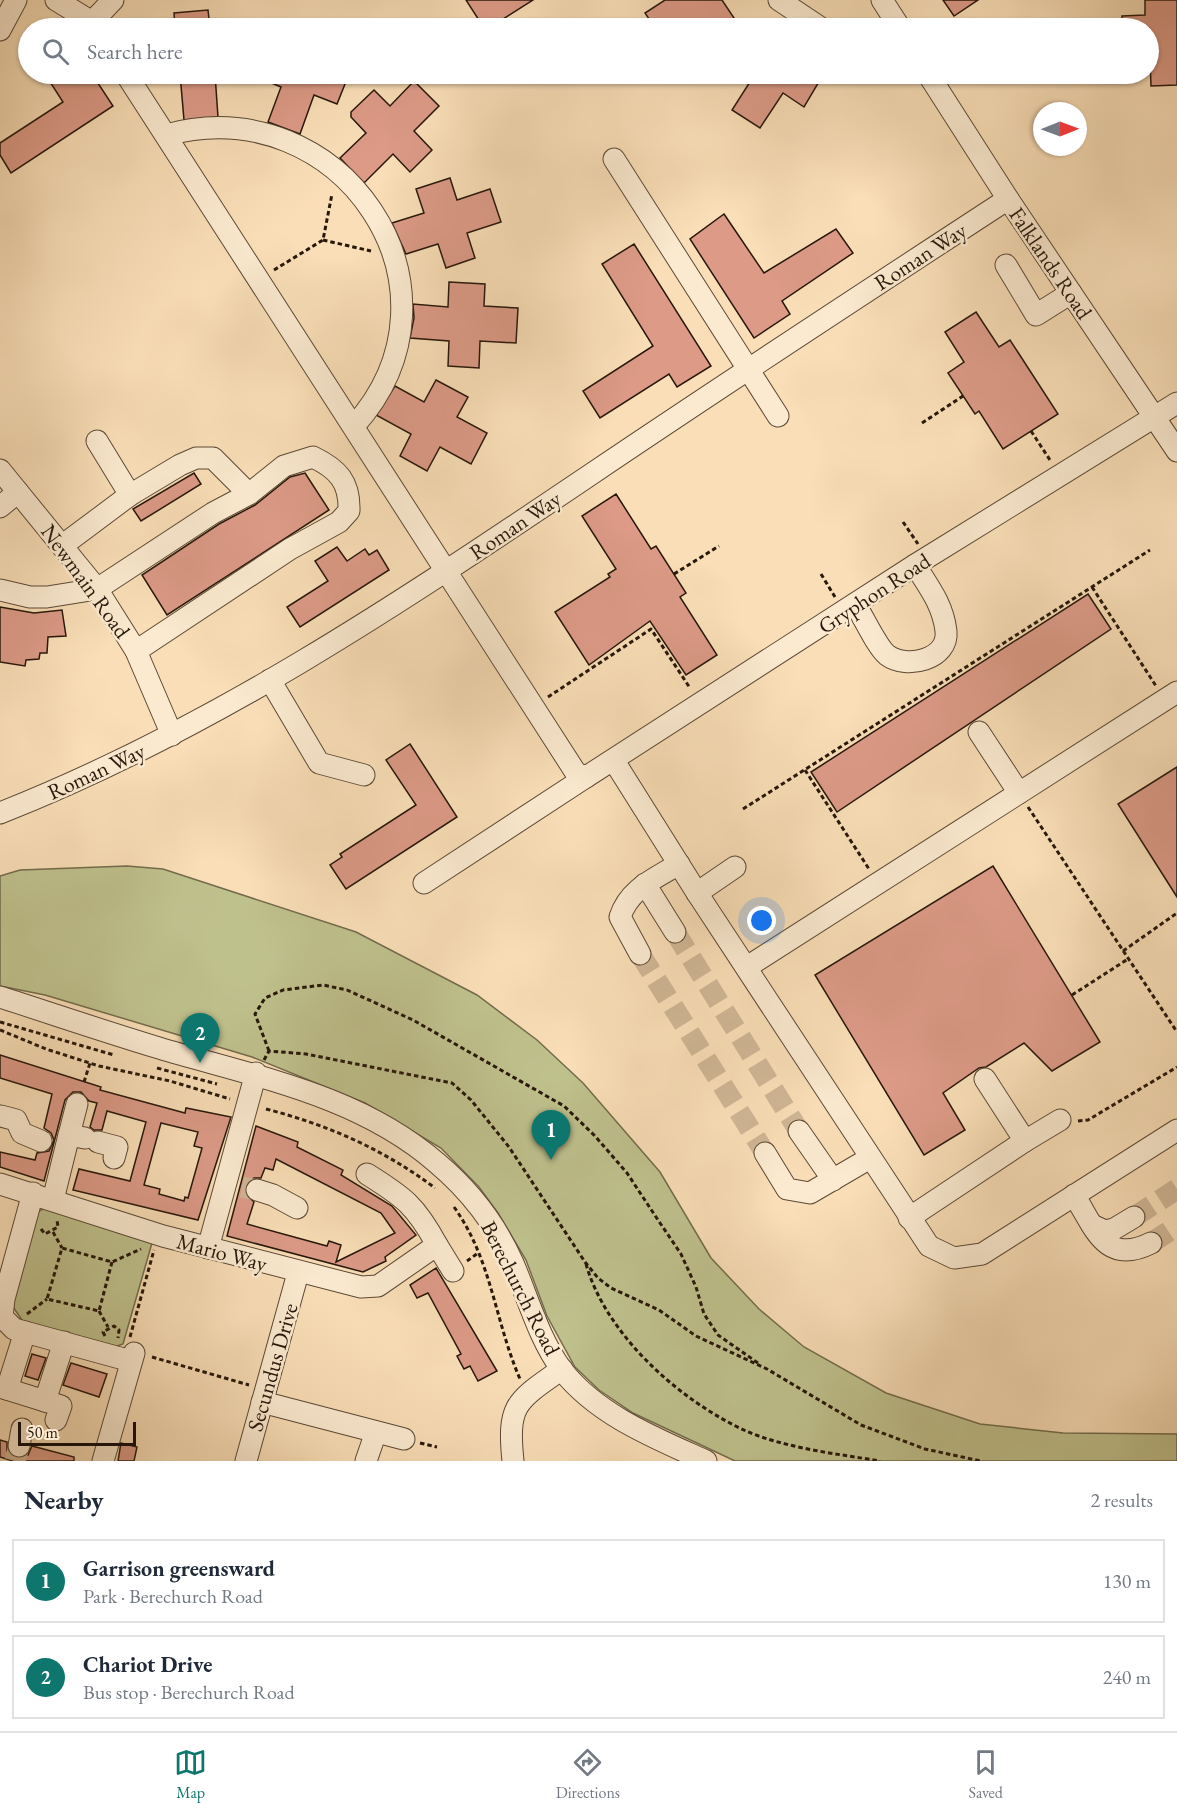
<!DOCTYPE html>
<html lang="en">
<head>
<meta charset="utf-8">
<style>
  :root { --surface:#fff; --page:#f6f6f7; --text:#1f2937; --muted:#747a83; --line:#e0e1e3; --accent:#0f766e }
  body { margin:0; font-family:"EB Garamond",serif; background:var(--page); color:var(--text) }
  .compass { position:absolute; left:1033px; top:102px; width:54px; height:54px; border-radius:50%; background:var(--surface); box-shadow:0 2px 4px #0004; rotate:89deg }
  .scale { position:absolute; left:18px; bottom:15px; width:118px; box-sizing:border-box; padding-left:6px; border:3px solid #27170b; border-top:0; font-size:16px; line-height:21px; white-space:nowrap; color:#27170b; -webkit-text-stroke:4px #fbead0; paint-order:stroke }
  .you { position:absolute; left:762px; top:921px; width:21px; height:21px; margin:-15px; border:4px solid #fff; border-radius:50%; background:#1a73e8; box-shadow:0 0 0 9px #1a73e833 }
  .badge { display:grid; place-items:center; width:39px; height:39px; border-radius:50%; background:var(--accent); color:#fff; font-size:20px; font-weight:700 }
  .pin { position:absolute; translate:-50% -50px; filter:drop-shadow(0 2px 3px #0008) }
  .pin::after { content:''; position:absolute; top:32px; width:21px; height:18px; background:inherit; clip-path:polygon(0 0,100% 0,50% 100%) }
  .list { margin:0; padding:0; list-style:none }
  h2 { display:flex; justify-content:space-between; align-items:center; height:78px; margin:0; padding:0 24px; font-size:26px }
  h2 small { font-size:20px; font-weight:400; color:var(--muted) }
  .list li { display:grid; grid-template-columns:39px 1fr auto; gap:18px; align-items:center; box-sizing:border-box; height:84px; margin:0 12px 12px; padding:0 12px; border:2px solid var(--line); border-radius:0px }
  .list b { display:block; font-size:22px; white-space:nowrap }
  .list p { margin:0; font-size:20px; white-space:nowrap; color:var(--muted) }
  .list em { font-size:20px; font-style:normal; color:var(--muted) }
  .icon { flex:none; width:33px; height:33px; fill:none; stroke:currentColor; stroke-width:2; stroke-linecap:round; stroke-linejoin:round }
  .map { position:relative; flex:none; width:1177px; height:1461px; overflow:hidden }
  .search { position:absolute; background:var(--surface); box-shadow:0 2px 4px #0004; left:18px; right:18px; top:18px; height:66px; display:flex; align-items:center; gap:15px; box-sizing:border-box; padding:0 21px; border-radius:33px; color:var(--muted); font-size:22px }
  .sheet { height:270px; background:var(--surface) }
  nav { display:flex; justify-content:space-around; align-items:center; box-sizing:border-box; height:84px; border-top:2px solid var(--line); background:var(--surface); font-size:16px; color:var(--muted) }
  nav a { display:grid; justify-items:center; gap:3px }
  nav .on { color:var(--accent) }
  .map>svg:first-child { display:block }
  .green { fill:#bfc18d; stroke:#736c4c; stroke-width:1.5 }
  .building { fill:#dc9a87; stroke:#27170b; stroke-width:1.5; fill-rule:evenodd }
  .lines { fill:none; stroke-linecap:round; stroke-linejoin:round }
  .minor-tunnel { stroke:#cfb695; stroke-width:21; stroke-dasharray:21 10; stroke-linecap:butt }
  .minor-casing { stroke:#5c4936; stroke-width:23 }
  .path { stroke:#27170b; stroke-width:3; stroke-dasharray:4.5 3; stroke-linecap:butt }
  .minor { stroke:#fbead0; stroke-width:21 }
  .labels { text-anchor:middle; stroke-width:5; stroke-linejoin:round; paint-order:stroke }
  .street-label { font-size:22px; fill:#27170b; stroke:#fbead0 }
</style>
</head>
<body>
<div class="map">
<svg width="1177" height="1461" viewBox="0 0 1177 1461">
  <rect width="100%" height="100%" fill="#f9deb7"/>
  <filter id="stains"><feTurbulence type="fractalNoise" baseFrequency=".00333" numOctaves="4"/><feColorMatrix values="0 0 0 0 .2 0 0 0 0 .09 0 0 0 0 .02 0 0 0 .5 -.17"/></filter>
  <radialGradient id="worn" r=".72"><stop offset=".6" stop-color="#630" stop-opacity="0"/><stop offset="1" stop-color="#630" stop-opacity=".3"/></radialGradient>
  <g class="green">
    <path d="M127,866L163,869L356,932L477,995L537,1040L583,1083L660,1172L711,1258L759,1309L804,1347L886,1393L980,1424L1063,1433L1177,1434V1461H735L633,1413L599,1390L575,1367L547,1316L526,1260L498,1213L479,1187L441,1148L365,1103L252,1057L45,995L0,986V876L20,870Z"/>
    <path d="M53,1204L152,1243L123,1344L109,1349L26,1326L7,1298L31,1215Z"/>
  </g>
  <g class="building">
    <path d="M466,0H533L489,28H484Z"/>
    <path d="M665,0H722L738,24L731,28H703L698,19L684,28H655L645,13Z"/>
    <path d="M943,0H978L954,16Z"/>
    <path d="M1145,0H1177V85L1151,86L1149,28H1122V16L1145,15Z"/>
    <path d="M208,10L210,28H175L174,13Z"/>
    <path d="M45,74H92L113,106L11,173L0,155V143L63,102Z"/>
    <path d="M180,74H215L218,117L184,120Z"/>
    <path d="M250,74H349L337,104L314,95L300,134L268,122L281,87Z"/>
    <path d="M755,74H810L820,80L804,107L783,93L760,128L732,110Z"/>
    <path d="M414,81L439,106L414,131L432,150L410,172L393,154L364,183L340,158L366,133L351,117V112L374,90L390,106Z"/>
    <path d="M450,178L457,200L490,189L501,222L467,233L475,258L446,268L438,244L406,254L392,223L424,213L416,189Z"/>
    <path d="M724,214L764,273L836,229L853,253L782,301L790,314L754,338L690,239Z"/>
    <path d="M634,244L711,366L677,387L669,374L600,418L583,391L653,346L602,264Z"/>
    <path d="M449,282L485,284L484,306L518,308L516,343L480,341L479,368L448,366L449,341L410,338L414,318L413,304L448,307Z"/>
    <path d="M976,312L999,347L1010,340L1058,414L1003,449L979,411L975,414L948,373L964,362L945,332Z"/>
    <path d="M436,380L468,397L457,417L487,433L471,464L440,447L427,471L400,456L411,434L376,415L395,386L424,402Z"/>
    <path d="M194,473L201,484L141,521L133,509Z"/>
    <path d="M305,473L329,510L167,615L142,575L219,524L255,505L290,477Z"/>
    <path d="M616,494L651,549L656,546L686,593L680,597L717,655L686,675L650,621L589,665L555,612L610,577L608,574L616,569L582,516Z"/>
    <path d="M337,547L347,561L365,549L369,555L377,550L389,570L300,627L287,607L328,581L315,561Z"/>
    <path d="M1088,594L1111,629L837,812L811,772Z"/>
    <path d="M0,607L34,613L62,610L66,636L48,637L47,653H40L39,659L26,660L25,666L0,662Z"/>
    <path d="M410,744L457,817L346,889L330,865L342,857L340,854L416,805L386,760Z"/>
    <path d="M1177,767V897L1118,804Z"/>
    <path d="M993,866L1100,1042L1052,1071L1024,1043L986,1067L979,1068L943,1093L965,1130L924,1155L815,975Z"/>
    <path d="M0,1055L101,1087L100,1090L185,1113L186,1108L231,1117L198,1220L73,1190L79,1169L130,1181L146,1122L107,1111L102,1130H94L90,1127L97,1103L89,1101L81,1092H73L65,1100L44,1181L0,1167V1152L35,1160L37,1153L49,1151L54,1140L51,1133L44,1128L52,1094L0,1078ZM161,1123L198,1132L194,1146L202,1148L188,1198L185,1197L184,1201L159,1194L160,1189L144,1185Z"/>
    <path d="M256,1126L298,1142L297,1147L343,1170L341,1175L392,1206L416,1235L385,1257L386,1261L363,1272L227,1236ZM276,1159L381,1213L395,1233L336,1262L341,1245L329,1241L327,1246L247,1224L254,1202L245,1193V1186L254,1178H261L265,1168L273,1170Z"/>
    <path d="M436,1268L497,1371L478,1381L470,1366L464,1369L457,1356L461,1354L428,1293L417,1298L410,1285Z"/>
    <path d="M32,1354L46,1358L38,1380L25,1376Z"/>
    <path d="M71,1363L107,1374L99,1397L63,1385Z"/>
    <path d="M0,1440L7,1442V1451L16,1458L28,1455L32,1446L74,1457V1461H13L0,1457Z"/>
    <path d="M121,1443L137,1447L134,1461H118Z"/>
  </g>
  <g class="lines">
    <g class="minor-tunnel">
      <path d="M675,932L799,1131"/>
      <path d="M640,954L765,1153"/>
      <path d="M242,1187L257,1190"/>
      <path d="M1134,1217L1177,1189"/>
      <path d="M1151,1243L1177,1226"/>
      <path d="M15,1461L19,1446"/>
    </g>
    <defs>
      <g id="minor">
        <path d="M56,0L92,22L96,28"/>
        <path d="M779,0L821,28"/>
        <path d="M882,0L900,28"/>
        <path d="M92,22L113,0"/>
        <path d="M0,30L16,0"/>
        <path d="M126,74L576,773L586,777L915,565L1177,403"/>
        <path d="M928,74L1008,199L1177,451"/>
        <path d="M166,135C341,87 478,289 354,426"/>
        <path d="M614,159L778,416"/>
        <path d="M1006,265L1036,315L1071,293"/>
        <path d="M97,441L130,495"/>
        <path d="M0,470L97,589L136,651L172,735"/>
        <path d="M0,507L18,492"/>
        <path d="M63,545L130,495L180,465L196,458H213L249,494"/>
        <path d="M0,590L30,597H47L97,589L213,513L249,494L284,466L313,457C338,469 350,482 349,511L339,522L290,549L136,651"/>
        <path d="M855,604C863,616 877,647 887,655C907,670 949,659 946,631C943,605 929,587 915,565"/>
        <path d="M270,680L319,763L364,775"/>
        <path d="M979,732L1019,793"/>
        <path d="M614,761L697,893L929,1246L954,1258L982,1254L1177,1130"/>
        <path d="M0,813C211,730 400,603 587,477C726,383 867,291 1008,199"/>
        <path d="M424,883L586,777"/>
        <path d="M645,884L675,932"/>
        <path d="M697,893L735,867"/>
        <path d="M640,954L620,917C629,889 654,879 679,864"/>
        <path d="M747,967L1177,692"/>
        <path d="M0,997C53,1014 106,1032 159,1048C256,1077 359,1095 437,1163C469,1190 496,1225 513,1263C528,1298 539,1339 562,1370C597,1415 655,1438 706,1461"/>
        <path d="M1,1116L16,1120L22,1133L41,1141"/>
        <path d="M799,1131L833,1180"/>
        <path d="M69,1135L77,1104"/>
        <path d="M1025,1141L1060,1120"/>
        <path d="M98,1142L117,1147L114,1158"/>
        <path d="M765,1153L787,1189L810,1193L870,1158"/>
        <path d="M0,1184L163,1236L361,1287L378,1286L437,1245C416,1206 404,1197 367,1174"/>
        <path d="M257,1190L273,1195L297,1208"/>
        <path d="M33,1193L4,1299L2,1317L14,1329L131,1361"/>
        <path d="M1074,1195C1095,1228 1105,1266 1151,1243"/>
        <path d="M53,1200L69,1135L85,1138"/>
        <path d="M909,1218L1025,1141L985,1079"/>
        <path d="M1092,1225L1105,1231L1114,1229L1134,1217"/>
        <path d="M437,1245L453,1271"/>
        <path d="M208,1248L256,1073"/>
        <path d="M0,1387L61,1406L56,1420"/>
        <path d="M7,1389L25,1332"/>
        <path d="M45,1401L64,1342"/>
        <path d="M262,1402L404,1439"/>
        <path d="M19,1446L22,1429"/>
        <path d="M103,1461L134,1353"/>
        <path d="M246,1461L298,1273"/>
        <path d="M366,1461L376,1432"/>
        <path d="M513,1461C507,1403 517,1401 562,1369"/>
      </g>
    </defs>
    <use href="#minor" class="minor-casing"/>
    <g class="path">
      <path d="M323,240L371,251"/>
      <path d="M274,270L323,240L332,194"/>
      <path d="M922,423L963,396"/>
      <path d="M1031,431L1050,460"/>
      <path d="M903,522L918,544"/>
      <path d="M674,574L719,546"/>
      <path d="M821,574L835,597"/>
      <path d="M1092,587L1156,686"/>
      <path d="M548,697L651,629L690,688"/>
      <path d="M805,770L869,869"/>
      <path d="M1028,807L1177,1032"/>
      <path d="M743,809L1150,550"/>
      <path d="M1123,951L1177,913"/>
      <path d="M1072,995L1128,959"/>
      <path d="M0,1022L114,1055"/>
      <path d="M0,1030L46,1049L99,1066L170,1081L230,1099"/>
      <path d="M269,1051L255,1014L265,998L283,990L323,985L347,990L413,1020L564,1106L595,1136L627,1173L658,1220L681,1254L696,1287L704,1314L718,1335L758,1363"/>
      <path d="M264,1060L269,1051L306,1054L452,1083L471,1100L509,1147L585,1262L598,1278L611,1288L659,1310L696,1336L767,1369L861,1425L925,1449L981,1461"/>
      <path d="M157,1068L217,1084"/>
      <path d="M84,1082L90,1063"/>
      <path d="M266,1109C328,1125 383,1149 435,1188"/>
      <path d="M1078,1121L1088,1120L1177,1067"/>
      <path d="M454,1207C492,1260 495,1322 520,1379"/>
      <path d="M41,1229L45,1234L58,1227L57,1220"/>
      <path d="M53,1232L62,1248"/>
      <path d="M467,1261L478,1253"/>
      <path d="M112,1262L99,1311L47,1299L62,1248L112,1262L141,1249"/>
      <path d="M586,1264C606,1335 680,1401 746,1431C785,1448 838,1454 880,1461"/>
      <path d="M99,1311L108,1327"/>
      <path d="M27,1314L47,1299"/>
      <path d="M105,1336L103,1332L114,1326L119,1330L118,1338"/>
      <path d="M130,1337L154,1250"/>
      <path d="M152,1357L249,1385"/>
      <path d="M420,1443L437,1447"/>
    </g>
    <use href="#minor" class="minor"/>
  </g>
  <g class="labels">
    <g class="street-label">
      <text transform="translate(920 256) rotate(-33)" y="8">Roman Way</text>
      <text transform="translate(1051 263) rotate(56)" y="8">Falklands Road</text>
      <text transform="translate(515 525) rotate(-34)" y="8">Roman Way</text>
      <text transform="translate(86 581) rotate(54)" y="8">Newmain Road</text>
      <text transform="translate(874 593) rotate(-33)" y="8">Gryphon Road</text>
      <text transform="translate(96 771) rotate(-25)" y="8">Roman Way</text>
      <text transform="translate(222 1252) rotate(15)" y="8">Mario Way</text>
      <text transform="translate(521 1288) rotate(63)" y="8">Berechurch Road</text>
      <text transform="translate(272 1367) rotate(-74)" y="8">Secundus Drive</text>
    </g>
  </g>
  <rect width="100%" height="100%" filter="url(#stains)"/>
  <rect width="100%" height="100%" fill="url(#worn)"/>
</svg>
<svg class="compass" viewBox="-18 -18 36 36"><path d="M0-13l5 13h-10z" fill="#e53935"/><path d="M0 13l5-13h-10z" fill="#747a83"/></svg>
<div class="scale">50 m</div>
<div class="you"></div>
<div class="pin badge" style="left:551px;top:1160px">1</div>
<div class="pin badge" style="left:200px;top:1063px">2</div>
<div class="search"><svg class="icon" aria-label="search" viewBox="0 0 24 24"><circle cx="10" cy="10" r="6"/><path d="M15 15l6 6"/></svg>Search here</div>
</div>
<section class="sheet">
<h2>Nearby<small>2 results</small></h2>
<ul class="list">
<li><span class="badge">1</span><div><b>Garrison greensward</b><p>Park · Berechurch Road</p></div><em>130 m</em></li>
<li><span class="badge">2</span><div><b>Chariot Drive</b><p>Bus stop · Berechurch Road</p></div><em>240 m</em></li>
</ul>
</section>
<nav>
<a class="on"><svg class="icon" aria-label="map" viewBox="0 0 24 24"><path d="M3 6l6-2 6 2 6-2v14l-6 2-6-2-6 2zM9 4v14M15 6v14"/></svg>Map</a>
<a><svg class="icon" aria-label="directions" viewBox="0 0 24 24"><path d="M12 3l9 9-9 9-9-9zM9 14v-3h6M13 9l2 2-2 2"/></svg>Directions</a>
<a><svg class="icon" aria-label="saved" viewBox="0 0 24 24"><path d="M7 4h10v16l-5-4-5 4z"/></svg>Saved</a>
</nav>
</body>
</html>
